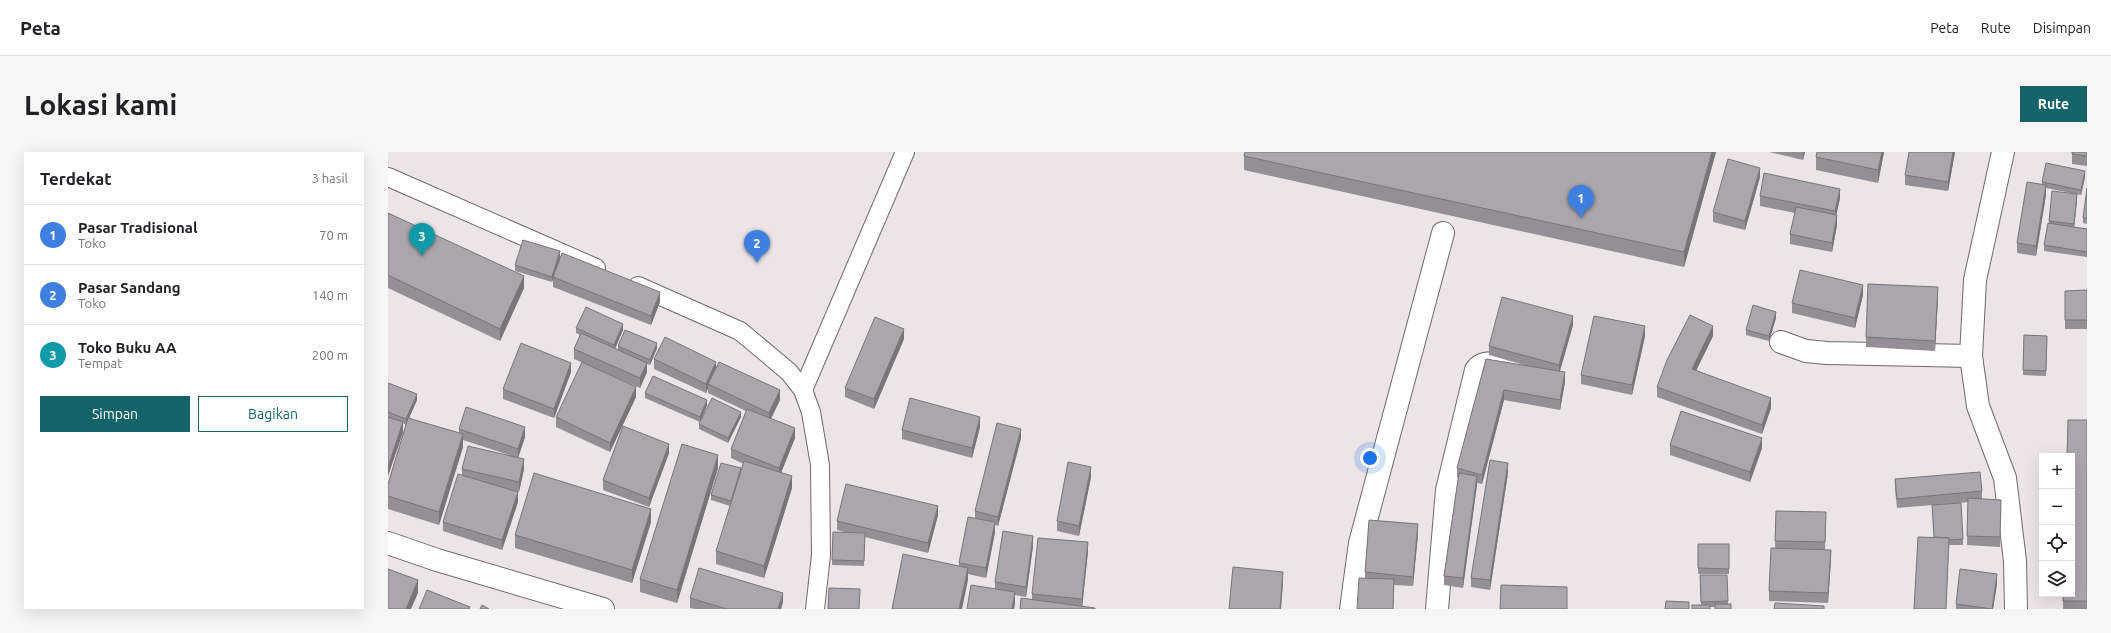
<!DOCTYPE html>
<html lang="id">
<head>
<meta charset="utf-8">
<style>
  :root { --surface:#fff; --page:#f6f6f6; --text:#202124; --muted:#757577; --line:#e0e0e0; --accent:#156469 }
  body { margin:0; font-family:Ubuntu,sans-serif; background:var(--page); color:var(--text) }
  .controls { position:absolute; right:12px; bottom:12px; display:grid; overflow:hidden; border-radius:0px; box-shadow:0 4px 16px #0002 }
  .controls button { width:36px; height:36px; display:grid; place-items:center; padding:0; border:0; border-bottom:1px solid var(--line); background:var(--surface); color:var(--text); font:20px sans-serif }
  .you { position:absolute; left:982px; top:306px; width:14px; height:14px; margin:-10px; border:3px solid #fff; border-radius:50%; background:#1a73e8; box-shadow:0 0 0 6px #1a73e833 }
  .badge { display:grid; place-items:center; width:26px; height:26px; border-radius:50%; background:var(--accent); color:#fff; font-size:13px; font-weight:700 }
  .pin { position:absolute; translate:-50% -33px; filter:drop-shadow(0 1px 2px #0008) }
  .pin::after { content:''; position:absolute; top:21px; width:14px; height:12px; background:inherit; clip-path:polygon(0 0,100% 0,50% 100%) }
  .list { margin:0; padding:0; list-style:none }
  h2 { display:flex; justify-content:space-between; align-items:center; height:52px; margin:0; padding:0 16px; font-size:17px }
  h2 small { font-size:13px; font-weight:400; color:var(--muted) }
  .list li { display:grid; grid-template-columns:26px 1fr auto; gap:12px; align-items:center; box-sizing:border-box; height:60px; padding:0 16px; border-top:1px solid var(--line) }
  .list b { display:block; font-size:15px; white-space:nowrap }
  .list p { margin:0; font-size:13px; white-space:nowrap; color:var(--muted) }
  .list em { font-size:13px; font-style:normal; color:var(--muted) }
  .actions { display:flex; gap:8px; padding:12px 16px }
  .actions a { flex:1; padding:9px 0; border:1px solid var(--accent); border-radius:0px; text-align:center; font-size:14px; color:var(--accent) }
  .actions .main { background:var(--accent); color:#fff }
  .icon { flex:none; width:22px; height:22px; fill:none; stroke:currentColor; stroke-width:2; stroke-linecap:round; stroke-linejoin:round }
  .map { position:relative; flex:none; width:1699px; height:457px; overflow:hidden; border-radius:0px }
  header { display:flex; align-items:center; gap:24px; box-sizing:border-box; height:56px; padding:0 20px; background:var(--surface); border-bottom:1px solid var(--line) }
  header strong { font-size:19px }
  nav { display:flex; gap:22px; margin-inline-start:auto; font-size:14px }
  .intro { display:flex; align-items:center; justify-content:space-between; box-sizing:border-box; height:96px; padding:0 24px }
  h1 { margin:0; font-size:28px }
  .button { padding:10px 18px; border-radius:0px; background:var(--accent); color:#fff; font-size:14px; font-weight:700 }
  main { display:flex; gap:24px; padding:0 24px }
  aside { flex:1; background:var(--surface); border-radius:0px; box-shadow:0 4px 16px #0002 }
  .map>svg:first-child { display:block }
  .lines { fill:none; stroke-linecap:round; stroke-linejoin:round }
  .service-casing { stroke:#70696c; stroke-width:20 }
  .minor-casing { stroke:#70696c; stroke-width:24 }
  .tertiary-casing { stroke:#70696c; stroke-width:24 }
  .secondary-casing { stroke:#70696c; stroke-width:24 }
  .service { stroke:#fff; stroke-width:18 }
  .minor { stroke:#fff; stroke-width:22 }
  .tertiary { stroke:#fff; stroke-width:22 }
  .secondary { stroke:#fff; stroke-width:22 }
  .wall { fill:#938f94 }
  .shaded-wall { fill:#787478 }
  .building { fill:#aba6ac; stroke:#787478 }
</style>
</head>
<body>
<header>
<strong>Peta</strong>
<nav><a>Peta</a><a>Rute</a><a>Disimpan</a></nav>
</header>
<div class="intro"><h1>Lokasi kami</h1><a class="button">Rute</a></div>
<main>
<aside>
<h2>Terdekat<small>3 hasil</small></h2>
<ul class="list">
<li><span class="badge" style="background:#3f7fe0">1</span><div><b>Pasar Tradisional</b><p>Toko</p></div><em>70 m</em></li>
<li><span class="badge" style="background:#3f7fe0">2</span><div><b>Pasar Sandang</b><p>Toko</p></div><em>140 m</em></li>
<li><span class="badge" style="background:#0f9aa8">3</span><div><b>Toko Buku AA</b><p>Tempat</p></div><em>200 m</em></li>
</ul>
<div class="actions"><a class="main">Simpan</a><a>Bagikan</a></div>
</aside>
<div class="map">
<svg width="1699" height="457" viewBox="0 0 1699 457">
  <rect width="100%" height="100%" fill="#ece4e7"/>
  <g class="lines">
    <defs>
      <g id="service">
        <path d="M0,25L208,116"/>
        <path d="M250,134L352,179L401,220L415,238L423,260L432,313L433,403L427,457"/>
        <path d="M415,238L517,0"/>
      </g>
      <g id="minor">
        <path d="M1393,190L1418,199L1439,201L1583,204"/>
        <path d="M963,457L972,391L1055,81"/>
        <path d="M1049,457L1059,338L1088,218C1096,206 1114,213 1127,216"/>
      </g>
      <path id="tertiary" d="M1615,0L1587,128L1583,204L1590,254L1617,326L1627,409L1628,457"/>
      <path id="secondary" d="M0,391L49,408L215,457"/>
    </defs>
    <use href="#service" class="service-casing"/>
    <use href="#minor" class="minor-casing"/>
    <use href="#tertiary" class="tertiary-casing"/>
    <use href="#secondary" class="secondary-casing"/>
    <use href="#service" class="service"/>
    <use href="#minor" class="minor"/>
    <use href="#tertiary" class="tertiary"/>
    <use href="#secondary" class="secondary"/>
  </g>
  <g class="wall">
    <path d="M857,0H1328L1296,115L856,18V4Z"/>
    <path d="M1381,0H1417L1415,8Z"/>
    <path d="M1496,0L1490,31L1428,18V5Z"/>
    <path d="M1567,0L1560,39L1517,33V23Z"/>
    <path d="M1699,0V14L1684,12V2Z"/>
    <path d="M1372,25L1357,78L1325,70V60Z"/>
    <path d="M1697,25L1693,43L1658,36V43L1648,104L1629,101V91L1654,32V30Z"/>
    <path d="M1699,36V72L1695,71V66Z"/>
    <path d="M1372,44L1452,46L1448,63L1449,73L1444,100L1402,92V82L1407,61L1372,54Z"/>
    <path d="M1689,48L1686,75L1699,77V105L1656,99V93L1661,72V69Z"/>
    <path d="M0,61L136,136L112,189L0,136Z"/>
    <path d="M172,105L167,120L272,150L263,173L165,135V127L164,130L127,119V113Z"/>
    <path d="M1699,138V177H1677V139Z"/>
    <path d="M1475,143L1467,176L1404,161V151Z"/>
    <path d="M1550,145L1547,199L1478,195V185Z"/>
    <path d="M1388,166L1381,189L1358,183V178Z"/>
    <path d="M1185,173L1172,219L1177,230L1172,258L1116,248L1094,332L1089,331L1075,436L1056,433V424L1070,326L1069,325V316L1098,207L1140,214L1101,203V194Z"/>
    <path d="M188,176L235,178L227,196L230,198V194L269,196L262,213L259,212V220L252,236L186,207V197L192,183L188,181Z"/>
    <path d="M1636,183L1659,184L1658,224L1635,223Z"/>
    <path d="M1257,184L1244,243L1193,232V223Z"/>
    <path d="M1325,184L1308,219L1383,256L1374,282L1269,245V235Z"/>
    <path d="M516,187L486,257L457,245V236Z"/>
    <path d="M266,207L328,215L392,248L383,267L407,286L393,320L404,336L376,426L328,412V399L342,354L323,348V343L353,320L356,312L343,306V297L358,259L320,241V236L318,241L266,217Z"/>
    <path d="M183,220L166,266L115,247V237Z"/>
    <path d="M0,231L29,248L21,266L71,281V277L137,285L130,306L136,317L131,340L126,339L130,350L114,398L55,379V370L74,323V317L124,304L75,288V295L51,373L0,357V332L18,273L15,271V280L0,324Z"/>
    <path d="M257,241L319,253L312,270L257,246Z"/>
    <path d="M248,245L222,300L168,275V265Z"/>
    <path d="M353,265L340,291L311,277V272Z"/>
    <path d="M1699,268V457H1675V442Z"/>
    <path d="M592,275L584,306L514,287V278Z"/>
    <path d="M633,286L610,374L607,373V380L598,426L580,422V428L571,414V411L587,366V359Z"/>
    <path d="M1282,293L1374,296L1362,330L1282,303Z"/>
    <path d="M281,301L261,355L215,338V328Z"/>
    <path d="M330,316L289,451L252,440V427Z"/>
    <path d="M1120,321L1102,438L1083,435V426Z"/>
    <path d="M703,325L691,384L669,379V369Z"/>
    <path d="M1507,327L1594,339V347L1613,357L1612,395L1579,393L1580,350L1564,352L1575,387V393H1561L1558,457H1526L1546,385L1544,353L1509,356L1507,337Z"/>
    <path d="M1388,359L1438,370L1437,398L1443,407L1440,451L1381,449V439L1387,396Z"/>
    <path d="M550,363L540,401L477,385L476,414L444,413L445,380H457L449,378V369Z"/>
    <path d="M263,370L244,431L127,396V383Z"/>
    <path d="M1030,382L1025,434L1006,433L1005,457H969L977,426V420Z"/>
    <rect x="1310" y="392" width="31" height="30"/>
    <path d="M645,394L638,445L627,443V450L626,457H579L607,437V430Z"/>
    <path d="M700,399L694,454L644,448V442Z"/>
    <path d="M1312,423H1339L1340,452L1327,455H1322L1313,453Z"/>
    <path d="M1609,432L1605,457H1568V452Z"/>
    <path d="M302,446L395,450L393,457H307L302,456Z"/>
  </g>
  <g class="shaded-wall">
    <path d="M1324,0H1328L1296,115V100Z"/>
    <path d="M1415,0H1417L1415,8Z"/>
    <path d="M1494,0H1496L1490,31V18Z"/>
    <path d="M1565,0H1567L1560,39V30Z"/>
    <path d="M1372,16V25L1357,78V69Z"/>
    <path d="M1697,19V25L1693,43V38Z"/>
    <path d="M1658,33V43L1648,104V94Z"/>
    <path d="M1452,37V46L1447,69V59Z"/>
    <path d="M1689,42V48L1686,77V72Z"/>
    <path d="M1449,63V73L1444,100V91Z"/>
    <path d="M172,99V105L164,130V125Z"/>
    <path d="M136,124V136L112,189V177Z"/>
    <path d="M1475,133V143L1467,176V166Z"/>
    <path d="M1550,135V145L1547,199V189Z"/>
    <path d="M272,140V150L263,173V164Z"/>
    <path d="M1388,160V166L1381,189V184Z"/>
    <path d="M1185,164V173L1171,222V213Z"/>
    <path d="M235,172V178L226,199V193Z"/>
    <path d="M1257,174V184L1244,243V233Z"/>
    <path d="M1325,174V184L1304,227V217Z"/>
    <path d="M516,177V187L486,257V247Z"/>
    <path d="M269,191V196L262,213V208Z"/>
    <path d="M328,210V219L320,232V236L318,241V232Z"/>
    <path d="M183,211V220L166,266V257Z"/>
    <path d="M259,211V220L252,236V226Z"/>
    <path d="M1177,220V230L1172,258V248Z"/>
    <path d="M248,235V245L222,300V291Z"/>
    <path d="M392,238V248L381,270V261Z"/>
    <path d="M1116,238V248L1094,332V323Z"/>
    <path d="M29,242V248L18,273V267Z"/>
    <path d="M1383,246V256L1374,282V273Z"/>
    <path d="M319,248V253L312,270V265Z"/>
    <path d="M353,260V265L340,291V286Z"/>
    <path d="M592,265V275L584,306V296Z"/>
    <path d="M15,270V280L0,324V315Z"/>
    <path d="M137,275V285L130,306V297Z"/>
    <path d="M407,276V286L391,326V316Z"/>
    <path d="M633,277V286L610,374V365Z"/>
    <path d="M75,282V295L51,373V360Z"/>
    <path d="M1374,286V296L1362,330V320Z"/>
    <path d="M281,292V301L261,355V346Z"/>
    <path d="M330,303V316L289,451V438Z"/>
    <path d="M136,307V317L131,340V330Z"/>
    <path d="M1120,311V321L1102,438V428Z"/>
    <path d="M703,315V325L691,384V374Z"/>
    <path d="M353,316V321L343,354V349Z"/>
    <path d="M404,324V336L376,426V414Z"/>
    <path d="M1089,324V333L1075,436V426Z"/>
    <path d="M130,340V350L114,398V388Z"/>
    <path d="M550,354V363L540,401V391Z"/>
    <path d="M263,357V370L244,431V418Z"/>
    <path d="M607,370V380L598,426V416Z"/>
    <path d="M1030,372V382L1025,434V425Z"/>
    <path d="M645,384V394L638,445V435Z"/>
    <path d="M700,390V399L694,457V447Z"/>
    <path d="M1443,398V407L1440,451V441Z"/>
    <path d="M580,416V428L574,457H571Z"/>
    <path d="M895,420V432L893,457H892Z"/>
    <path d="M1609,422V432L1605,457H1604Z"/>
    <path d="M30,428V441L23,457H18Z"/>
    <path d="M627,440V450L626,457H624Z"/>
    <path d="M395,441V450L393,457H390Z"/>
  </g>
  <g class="building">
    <path d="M857,0H1324L1296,100L856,4Z"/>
    <path d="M1429,0H1494L1490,18L1428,5Z"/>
    <path d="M1521,0H1565L1560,30L1517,23Z"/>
    <path d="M1684,0H1699V4L1684,2Z"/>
    <path d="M1340,7L1372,16L1357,69L1325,60Z"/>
    <path d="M1658,11L1697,19L1693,38L1654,30Z"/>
    <path d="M1376,21L1452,37L1447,59L1372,44Z"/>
    <path d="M1639,30L1658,33L1648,94L1629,91Z"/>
    <path d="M1699,36V66H1695Z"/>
    <path d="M1664,39L1689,42L1686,72L1661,69Z"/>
    <path d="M1408,55L1449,63L1444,91L1402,82Z"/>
    <path d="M0,61L136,124L112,177L0,123Z"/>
    <path d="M1660,71L1699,77V100L1656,93Z"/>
    <path d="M135,88L172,99L164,125L127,113Z"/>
    <path d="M174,101L272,140L263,164L165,125Z"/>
    <path d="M1412,118L1475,133L1467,166L1404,151Z"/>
    <path d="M1480,132L1550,135L1547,189L1478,185Z"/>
    <path d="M1699,138V168H1677V139Z"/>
    <path d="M1114,145L1185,164L1171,213L1101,194Z"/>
    <path d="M1365,153L1388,160L1381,184L1358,178Z"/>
    <path d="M198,155L235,172L226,193L188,176Z"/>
    <path d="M1302,163L1325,174L1304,217L1383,246L1374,273L1269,235L1279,208Z"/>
    <path d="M1206,164L1257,174L1244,233L1193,223Z"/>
    <path d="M487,165L516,177L486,247L457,236Z"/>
    <path d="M237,178L269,191L262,208L230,194Z"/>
    <path d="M193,181L259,211L252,226L186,197Z"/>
    <path d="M1636,183L1659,184L1658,219L1635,218Z"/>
    <path d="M277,185L328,210L318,232L266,207Z"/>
    <path d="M133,191L183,211L166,257L115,237Z"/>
    <path d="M1098,207L1177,220L1172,248L1116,238L1094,323L1069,316Z"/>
    <path d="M194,210L248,235L222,291L168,265Z"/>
    <path d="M331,210L392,238L381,261L320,232Z"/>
    <path d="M265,224L319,248L312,265L257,241Z"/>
    <path d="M0,231L29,242L18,267L0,260Z"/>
    <path d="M324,246L353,260L340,286L311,272Z"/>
    <path d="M522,246L592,265L584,296L514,278Z"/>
    <path d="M78,255L137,275L130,297L71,277Z"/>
    <path d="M359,257L407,276L391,316L343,297Z"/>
    <path d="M1293,259L1374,286L1362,320L1282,293Z"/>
    <path d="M0,265L15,270L0,315Z"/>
    <path d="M20,266L75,282L51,360L0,344V332Z"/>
    <path d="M1680,268H1699V449H1675V442H1684V304H1679Z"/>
    <path d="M609,271L633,277L610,365L587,359Z"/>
    <path d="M235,274L281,292L261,346L215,328Z"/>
    <path d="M294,292L330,303L289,438L252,427Z"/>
    <path d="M80,294L136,307L131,330L74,317Z"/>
    <path d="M1102,308L1120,311L1102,428L1083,426Z"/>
    <path d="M356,309L404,324L376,414L328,399Z"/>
    <path d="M680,310L703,315L691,374L669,369Z"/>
    <path d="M333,311L353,316L343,349L323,343Z"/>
    <path d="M1592,320L1594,339L1509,347L1507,327Z"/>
    <path d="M146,321L263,357L244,418L127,383Z"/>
    <path d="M1071,321L1089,324L1075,426L1056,424Z"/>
    <path d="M70,322L130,340L114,388L55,370Z"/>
    <path d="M458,332L550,354L540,391L449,369Z"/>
    <path d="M1580,346L1613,348L1612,385L1579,384Z"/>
    <path d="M1573,351L1575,387L1561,388V386L1546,385L1544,353Z"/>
    <path d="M1388,359L1438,360L1437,390L1387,389Z"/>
    <path d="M580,365L607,370L598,416L571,411Z"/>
    <path d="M981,368L1030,372L1025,425L977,420Z"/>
    <path d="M615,379L645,384L638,435L607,430Z"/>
    <path d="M445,380L477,381L476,409L444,408Z"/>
    <path d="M1530,385L1561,386L1558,457H1526Z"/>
    <path d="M650,386L700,390L694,447L644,442Z"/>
    <path d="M1310,392H1341V417L1310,416Z"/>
    <path d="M1383,396L1443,398L1440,441L1381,439Z"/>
    <path d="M515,402L580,416L571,457H504Z"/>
    <path d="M845,415L895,420L892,457H841Z"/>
    <path d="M311,416L395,441L390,457H339L302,446Z"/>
    <path d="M0,417L30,428L18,457H0Z"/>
    <path d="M1572,417L1609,422L1604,457L1568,452Z"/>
    <path d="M1312,423H1339L1340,449L1313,450Z"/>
    <path d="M971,426L1006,427L1005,457H969Z"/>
    <path d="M583,433L627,440L624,457H579Z"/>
    <path d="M1113,433L1179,435V457H1112Z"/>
    <path d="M441,436L472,437L471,457H440Z"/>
    <path d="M39,438L82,455L81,457H31Z"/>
    <path d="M633,446L707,456V457H632Z"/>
    <path d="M1278,449L1301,450V457H1277Z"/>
    <path d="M1387,451L1436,454V457H1386Z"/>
    <rect x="1327" y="452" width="16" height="5"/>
    <path d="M94,453L101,457H92Z"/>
    <rect x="1304" y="453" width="18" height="4"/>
  </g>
</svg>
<div class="controls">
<button>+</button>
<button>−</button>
<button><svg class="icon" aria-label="locate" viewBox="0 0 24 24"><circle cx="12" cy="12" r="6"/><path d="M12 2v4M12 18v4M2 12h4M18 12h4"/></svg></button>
<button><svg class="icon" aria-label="layers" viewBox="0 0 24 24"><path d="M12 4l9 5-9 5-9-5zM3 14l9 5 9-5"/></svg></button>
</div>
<div class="you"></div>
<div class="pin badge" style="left:1193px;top:66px;background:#3f7fe0">1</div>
<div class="pin badge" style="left:369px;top:111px;background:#3f7fe0">2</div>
<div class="pin badge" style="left:34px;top:104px;background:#0f9aa8">3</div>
</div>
</main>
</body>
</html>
